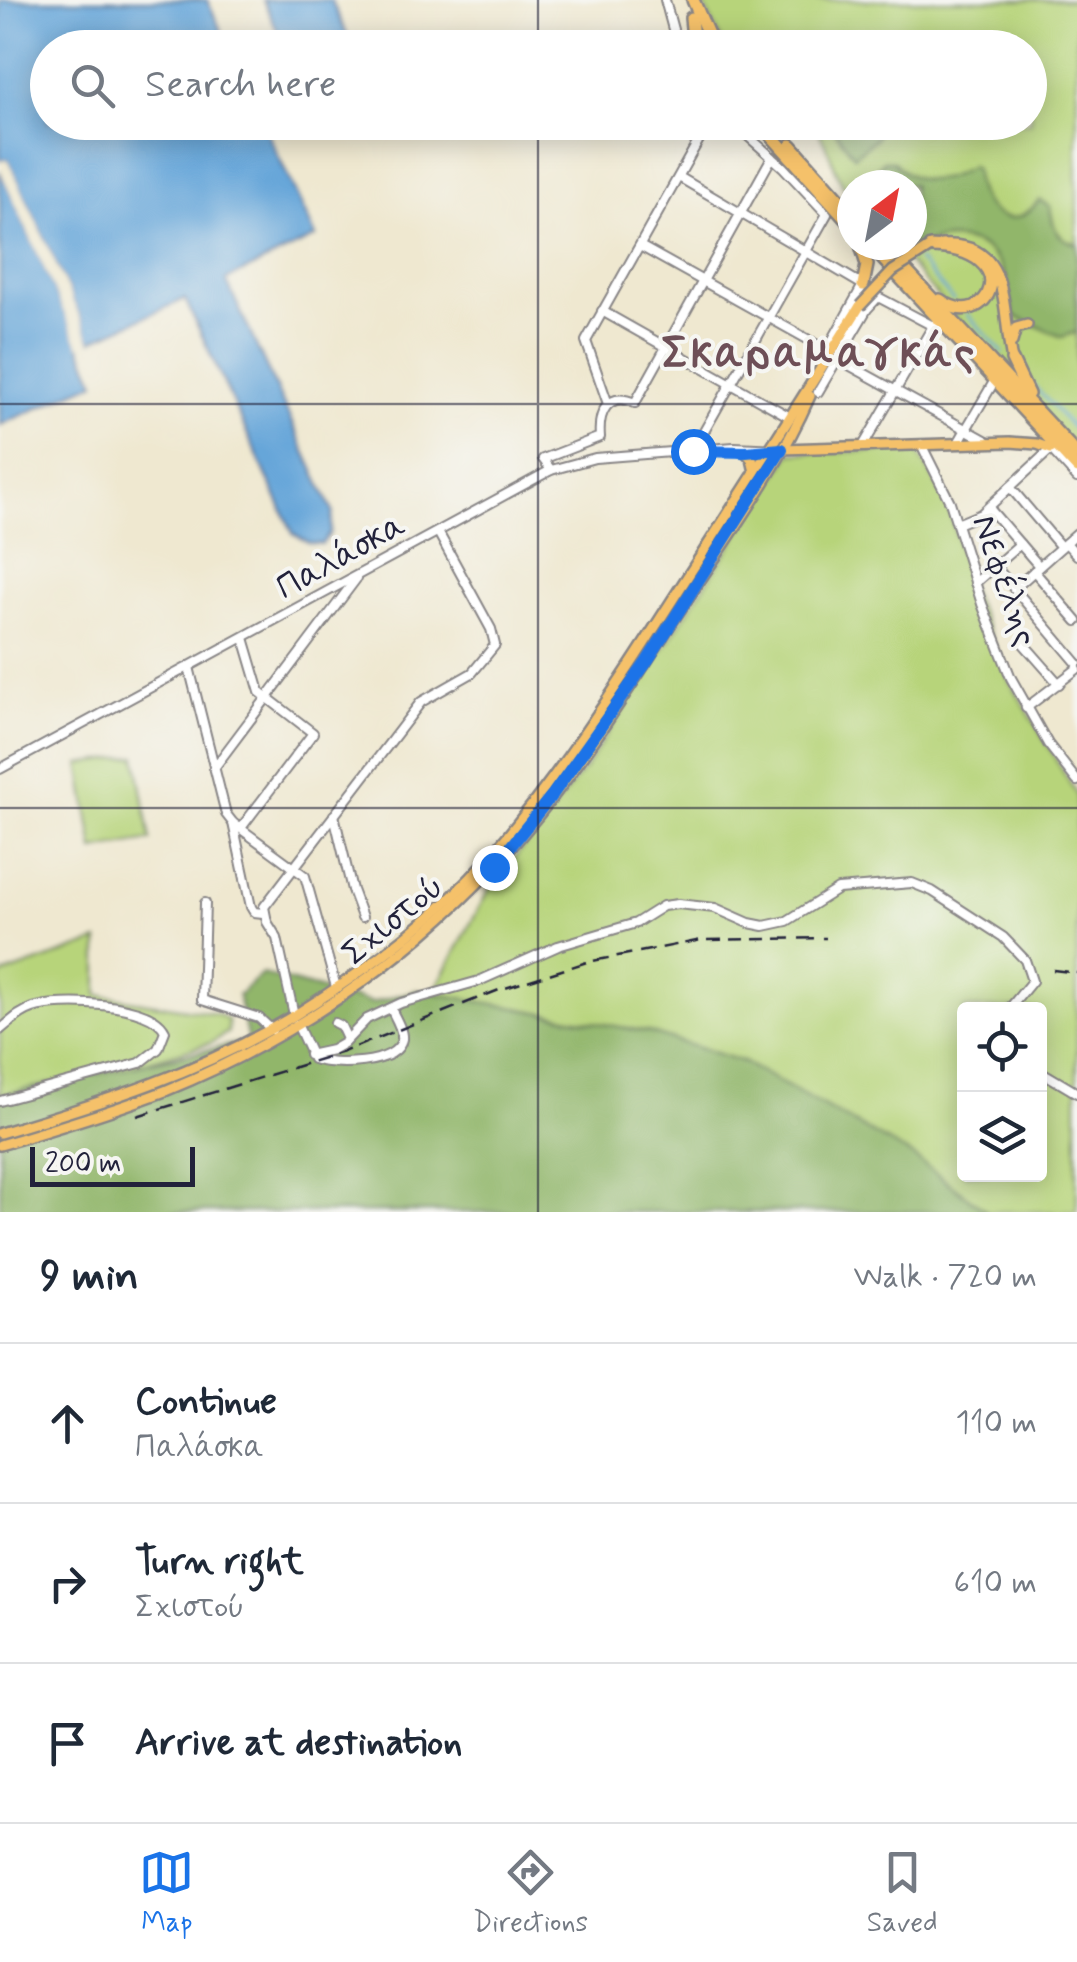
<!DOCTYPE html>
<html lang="en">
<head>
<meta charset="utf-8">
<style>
  :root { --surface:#fff; --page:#f6f6f7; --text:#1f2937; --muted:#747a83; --line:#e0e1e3; --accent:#1a73e8 }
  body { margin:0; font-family:Mynerve,sans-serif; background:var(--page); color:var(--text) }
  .controls { position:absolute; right:30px; bottom:30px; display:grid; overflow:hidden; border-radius:10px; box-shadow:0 5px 25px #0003 }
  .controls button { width:90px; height:90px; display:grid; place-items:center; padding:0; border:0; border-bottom:2px solid var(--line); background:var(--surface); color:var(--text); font:50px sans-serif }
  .compass { position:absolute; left:837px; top:170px; width:90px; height:90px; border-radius:50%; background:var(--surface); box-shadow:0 5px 25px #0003; rotate:32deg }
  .scale { position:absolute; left:30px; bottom:25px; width:165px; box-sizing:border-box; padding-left:10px; border:5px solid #22223b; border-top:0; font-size:28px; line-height:35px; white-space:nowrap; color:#22223b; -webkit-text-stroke:8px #f6f6f2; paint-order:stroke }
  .stop { position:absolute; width:30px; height:30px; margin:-22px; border:8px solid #1a73e8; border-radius:50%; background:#fff }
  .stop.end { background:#1a73e8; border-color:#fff; box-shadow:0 2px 10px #0008 }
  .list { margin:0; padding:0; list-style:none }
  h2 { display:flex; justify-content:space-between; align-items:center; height:130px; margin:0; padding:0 40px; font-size:42px }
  h2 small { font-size:32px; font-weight:400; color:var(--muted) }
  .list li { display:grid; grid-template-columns:65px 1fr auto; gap:30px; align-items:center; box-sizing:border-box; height:160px; padding:0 40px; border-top:2px solid var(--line) }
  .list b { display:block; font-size:38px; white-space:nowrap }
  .list p { margin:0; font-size:32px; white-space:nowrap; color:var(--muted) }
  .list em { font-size:32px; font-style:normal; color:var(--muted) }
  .icon { flex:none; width:55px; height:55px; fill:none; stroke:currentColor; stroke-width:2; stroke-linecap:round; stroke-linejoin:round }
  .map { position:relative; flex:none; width:1077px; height:1212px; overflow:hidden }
  .search { position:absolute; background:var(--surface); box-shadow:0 5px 25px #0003; left:30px; right:30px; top:30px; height:110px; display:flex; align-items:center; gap:25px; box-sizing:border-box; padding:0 35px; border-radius:55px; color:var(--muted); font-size:38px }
  .sheet { height:610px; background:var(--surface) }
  nav { display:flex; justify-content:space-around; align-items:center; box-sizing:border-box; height:140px; border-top:2px solid var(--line); background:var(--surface); font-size:28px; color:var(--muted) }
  nav a { display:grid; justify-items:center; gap:5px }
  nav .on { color:var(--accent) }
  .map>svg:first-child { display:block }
  .green { fill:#b7d47a; stroke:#6c7b5a; stroke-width:2.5; fill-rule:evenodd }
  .forest { fill:#91b66a; stroke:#5a6c52; stroke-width:2.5 }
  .water { fill:#66a6d9; stroke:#44648a; stroke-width:2.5 }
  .pier { fill:#efe8d0 }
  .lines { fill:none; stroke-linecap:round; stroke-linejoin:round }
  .stream { stroke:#66a6d9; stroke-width:2.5 }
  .minor-casing { stroke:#888586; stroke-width:12 }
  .major-casing { stroke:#888586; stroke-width:14 }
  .highway-casing { stroke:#888586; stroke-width:16 }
  .minor { stroke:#fff; stroke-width:8 }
  .major { stroke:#f5c16b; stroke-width:9 }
  .highway { stroke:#f5c16b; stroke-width:11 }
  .rail { stroke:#22223b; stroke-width:2.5; stroke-dasharray:15 8; stroke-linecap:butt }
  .major-bridge-casing { stroke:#888586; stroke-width:14; stroke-linecap:butt }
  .major-bridge { stroke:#f5c16b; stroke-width:9 }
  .route { stroke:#1a73e8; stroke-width:12 }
  .grid { fill:none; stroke:#22223b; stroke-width:2.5; stroke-opacity:0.55 }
  .labels { text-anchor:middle; stroke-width:8; stroke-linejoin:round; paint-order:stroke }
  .street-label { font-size:35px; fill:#22223b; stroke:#f6f6f2 }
  .district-label { font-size:45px; font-weight:bold; letter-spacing:2.5px; fill:#6e4f57; stroke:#f6f6f2 }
</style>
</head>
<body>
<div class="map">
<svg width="1077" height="1212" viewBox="0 0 1077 1212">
  <rect width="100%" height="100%" fill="#f6f6f2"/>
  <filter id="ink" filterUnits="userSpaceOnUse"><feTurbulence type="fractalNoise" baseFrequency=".01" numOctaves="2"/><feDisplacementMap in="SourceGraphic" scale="20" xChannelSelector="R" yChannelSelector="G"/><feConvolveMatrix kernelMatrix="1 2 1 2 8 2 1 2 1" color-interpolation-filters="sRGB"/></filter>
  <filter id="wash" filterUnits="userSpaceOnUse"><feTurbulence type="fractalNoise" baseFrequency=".0048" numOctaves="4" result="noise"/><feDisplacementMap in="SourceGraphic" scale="40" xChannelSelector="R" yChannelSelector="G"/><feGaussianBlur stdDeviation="2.25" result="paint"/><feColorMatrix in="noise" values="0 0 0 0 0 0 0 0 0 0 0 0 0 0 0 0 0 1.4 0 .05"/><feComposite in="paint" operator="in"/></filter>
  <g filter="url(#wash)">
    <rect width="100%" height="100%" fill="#efe8d0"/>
    <g class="green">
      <path d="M701,0H1077V474L958,320L893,245H912V185H852V198C833,176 831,145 812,123L1030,122V48L725,47Z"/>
      <path d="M917,450L947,501L971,591L1009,679L1077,795V1212H0L411,1035L487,893L585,768L791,453ZM964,1009H1040V1174H964Z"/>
      <path d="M136,756L151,840L94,850L80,764Z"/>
      <path d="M98,941V995L217,1014L228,1020V1032L211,1043L0,1105V976Z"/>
    </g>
    <g class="forest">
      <path d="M829,123H880L876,138L854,156Z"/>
      <path d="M883,161H893C915,188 946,183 971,166L975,169C975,208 1010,239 1039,200L1050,206C1053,227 1055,238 1077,244V332L1062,337L1014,316C1009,303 1010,289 1005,276C991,237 950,232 916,247L912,242V185H871L868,180Z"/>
      <path d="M262,974L372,1003L417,990L648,1032L741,1061L910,1154L988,1212H0V1095L248,1041L238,995Z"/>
    </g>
    <g class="water">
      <path d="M0,0H207L229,47L48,48V122L263,123L316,237L226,280L333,512L330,533L322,544L310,543L293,533L185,299L91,341L8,159L0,161Z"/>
      <path d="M263,0H331L353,47H285Z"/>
      <path d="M0,170L96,382L0,425Z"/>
    </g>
    <path class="pier" d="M8,159L91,341L87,343L5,165L2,166L84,344L79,346L0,170V161Z"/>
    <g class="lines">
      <g class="stream">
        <path d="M817,122L821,127"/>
        <path d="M906,247L913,254"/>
        <path d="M918,260L953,300"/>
        <path d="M967,314L1003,353"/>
        <path d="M1032,384L1077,433"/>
      </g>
    </g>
  </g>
  <g filter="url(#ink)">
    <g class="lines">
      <defs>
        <g id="minor">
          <path d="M665,0L678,48"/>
          <path d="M640,246L827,350L863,285L679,177"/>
          <path d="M602,311L790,417"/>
          <path d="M838,359L987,441"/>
          <path d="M818,392L867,309L878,297L933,326L939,320"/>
          <path d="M608,404L586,341L709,122"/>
          <path d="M958,443L995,380"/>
          <path d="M921,444L950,502L982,604L1011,678L1048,744L1077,781"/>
          <path d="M863,446L933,326"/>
          <path d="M693,451L827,214L783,167L732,122"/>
          <path d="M551,470L543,459L600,437C598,413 607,391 635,403L772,157"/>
          <path d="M1010,487L1061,547"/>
          <path d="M989,508L1039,566"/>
          <path d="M957,524L981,514L1051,449L1077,478"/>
          <path d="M1066,543L1077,555"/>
          <path d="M995,566L1077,663"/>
          <path d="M1034,571L1077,621"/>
          <path d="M975,583L1020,544"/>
          <path d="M1014,589L1077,533"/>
          <path d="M1022,642L1059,684"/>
          <path d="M189,667L226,814L233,823L305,876L336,987"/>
          <path d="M1026,708L1077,669"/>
          <path d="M214,768L356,579"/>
          <path d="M0,769L551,470L595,458L734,447L782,449"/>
          <path d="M334,815L352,890L362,917"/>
          <path d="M233,823L251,907L254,912L263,913"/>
          <path d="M241,828L313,733L260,692L244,638"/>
          <path d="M205,903L202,1000L259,1018L272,1030"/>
          <path d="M294,1015L277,938L267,922L264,907L421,702L472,673L495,645L491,629L438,532"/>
          <path d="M335,1023L341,1026L347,1039"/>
          <path d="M297,1024L313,1059C331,1066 398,1066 402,1039C403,1030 395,1017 391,1009"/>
          <path d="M0,1030C10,1022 20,1012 33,1008C59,999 152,1002 165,1031L158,1049L140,1063L0,1101"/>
          <path d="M309,1055L332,1050L344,1043L367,1019L401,1003L479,981L558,946L636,923L663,906L678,904L715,908L749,923L764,926L787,921L838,889L912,883L932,891L1003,937L1025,960L1032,981L1009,1009"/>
          <path d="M1040,1071L1077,1093"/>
        </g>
        <g id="major">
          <path d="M941,245C1014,240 1001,313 1012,360"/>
          <path d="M1012,342L1016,328L1027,325"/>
          <path d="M782,449L1010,442L1037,444L1051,449"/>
          <path d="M746,452L752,459L755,472"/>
          <path d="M0,1133C101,1103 204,1071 295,1015C364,972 435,920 489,858C558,778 616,688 673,599C736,502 799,404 860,306"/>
          <path d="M0,1145C56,1128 111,1112 165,1091C288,1041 404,963 494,866C563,793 618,706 672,622C720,548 775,476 810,396"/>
        </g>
        <g id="highway">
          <path d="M693,0L714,48"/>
          <path d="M691,18L694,48"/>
          <path d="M759,122L852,225"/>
          <path d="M791,145L852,213"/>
          <path d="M861,245L867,265L863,285"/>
          <path d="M870,245L1077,468"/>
          <path d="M882,245L1077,454"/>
          <path d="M930,247C1029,249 988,336 940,300"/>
          <path d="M1012,360L1028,394"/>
        </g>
      </defs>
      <use href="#minor" class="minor-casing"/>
      <use href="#major" class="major-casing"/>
      <use href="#highway" class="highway-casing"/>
      <use href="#minor" class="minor"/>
      <use href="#major" class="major"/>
      <use href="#highway" class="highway"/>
      <g class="rail">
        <path d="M1053,970L1077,973"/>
        <path d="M137,1116L343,1052L499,990L587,962L702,940L826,938"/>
      </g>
      <defs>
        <path id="major-bridge" d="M860,306L893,271L929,248"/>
      </defs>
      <use href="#major-bridge" class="major-bridge-casing"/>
      <use href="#major-bridge" class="major-bridge"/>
    </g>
  </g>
  <g class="lines" filter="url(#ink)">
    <path class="route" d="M494,867L553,794L646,663L782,449L746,452L693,451"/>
  </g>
  <path class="grid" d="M538,0V48M538,122V1212M0,404H1077M0,808H1077"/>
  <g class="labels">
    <g class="street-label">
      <text transform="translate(340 555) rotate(-29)" y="12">Παλάσκα</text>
      <text transform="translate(1006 580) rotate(71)" y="12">Νεφέλης</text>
      <text transform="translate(392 919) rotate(-40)" y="12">Σχιστού</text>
    </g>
    <g class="district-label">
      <text x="819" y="367">Σκαραμαγκάς</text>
    </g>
  </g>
</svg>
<div class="controls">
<button><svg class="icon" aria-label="locate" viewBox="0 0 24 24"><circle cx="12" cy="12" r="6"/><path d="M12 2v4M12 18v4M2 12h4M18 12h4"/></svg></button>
<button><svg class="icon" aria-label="layers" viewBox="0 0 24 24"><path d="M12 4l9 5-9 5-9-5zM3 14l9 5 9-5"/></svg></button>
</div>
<svg class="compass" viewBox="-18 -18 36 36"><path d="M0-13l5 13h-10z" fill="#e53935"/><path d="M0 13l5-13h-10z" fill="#747a83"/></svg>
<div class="scale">200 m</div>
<div class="stop" style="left:693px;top:451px"></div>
<div class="stop end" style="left:494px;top:867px"></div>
<div class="search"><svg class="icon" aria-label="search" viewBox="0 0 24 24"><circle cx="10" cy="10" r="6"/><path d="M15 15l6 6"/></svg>Search here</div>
</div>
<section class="sheet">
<h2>9 min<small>Walk · 720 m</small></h2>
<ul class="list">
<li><svg class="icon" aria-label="ahead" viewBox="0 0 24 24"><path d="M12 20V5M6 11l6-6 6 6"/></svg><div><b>Continue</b><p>Παλάσκα</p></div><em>110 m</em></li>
<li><svg class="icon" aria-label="right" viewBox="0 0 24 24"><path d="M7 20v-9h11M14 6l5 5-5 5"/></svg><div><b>Turn right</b><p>Σχιστού</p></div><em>610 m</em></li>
<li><svg class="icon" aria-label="arrive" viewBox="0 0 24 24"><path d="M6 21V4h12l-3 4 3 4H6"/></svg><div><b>Arrive at destination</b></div></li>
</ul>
</section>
<nav>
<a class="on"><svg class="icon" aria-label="map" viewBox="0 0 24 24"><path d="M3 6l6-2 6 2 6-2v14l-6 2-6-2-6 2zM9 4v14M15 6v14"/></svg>Map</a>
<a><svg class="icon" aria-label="directions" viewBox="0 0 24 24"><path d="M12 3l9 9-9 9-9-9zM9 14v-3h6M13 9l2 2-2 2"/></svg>Directions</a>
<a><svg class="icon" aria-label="saved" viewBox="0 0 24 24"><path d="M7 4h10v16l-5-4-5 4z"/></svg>Saved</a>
</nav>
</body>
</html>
